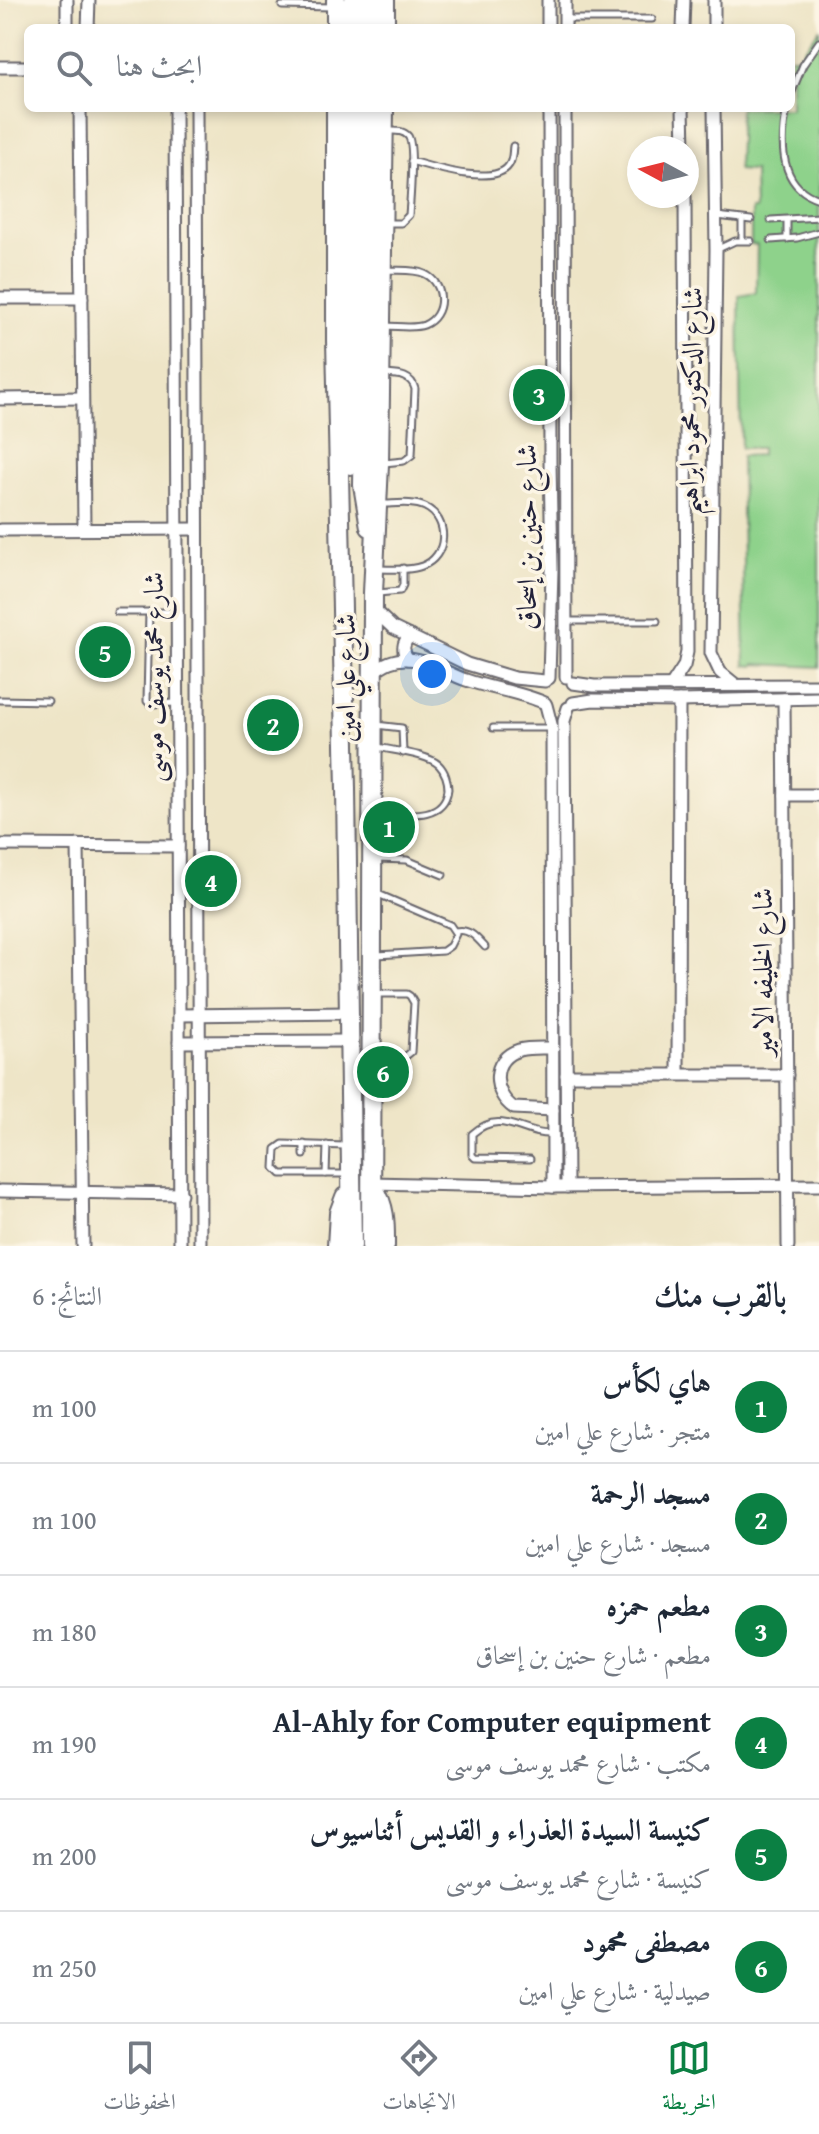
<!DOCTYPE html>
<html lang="ar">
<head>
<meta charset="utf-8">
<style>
  :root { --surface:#fff; --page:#f2f2f3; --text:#1f2937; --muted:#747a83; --line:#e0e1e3; --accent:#0b8043 }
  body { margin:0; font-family:"Gentium Book Plus",Amiri,serif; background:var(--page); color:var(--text); direction:rtl }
  .compass { position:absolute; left:627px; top:136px; width:72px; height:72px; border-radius:50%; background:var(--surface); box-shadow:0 4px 12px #0003; rotate:277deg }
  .you { position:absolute; left:432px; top:674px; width:28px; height:28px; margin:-20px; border:6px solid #fff; border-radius:50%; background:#1a73e8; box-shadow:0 0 0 12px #1a73e833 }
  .badge { display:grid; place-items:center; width:52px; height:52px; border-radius:50%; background:var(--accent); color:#fff; font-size:26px; font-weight:700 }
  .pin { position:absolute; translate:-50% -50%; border:4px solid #fff; box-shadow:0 2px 8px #0006 }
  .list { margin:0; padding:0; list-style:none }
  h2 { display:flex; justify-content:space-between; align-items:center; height:104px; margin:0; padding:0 32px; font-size:34px }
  h2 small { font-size:26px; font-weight:400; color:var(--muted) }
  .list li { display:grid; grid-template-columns:52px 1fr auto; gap:24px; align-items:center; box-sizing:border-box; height:112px; padding:0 32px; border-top:2px solid var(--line) }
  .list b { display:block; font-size:30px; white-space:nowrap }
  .list p { margin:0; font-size:26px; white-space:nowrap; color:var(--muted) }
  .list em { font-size:26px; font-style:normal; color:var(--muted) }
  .icon { flex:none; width:44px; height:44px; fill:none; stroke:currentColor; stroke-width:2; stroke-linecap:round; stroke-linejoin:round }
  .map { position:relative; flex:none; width:819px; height:1246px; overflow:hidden; direction:ltr }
  .search { position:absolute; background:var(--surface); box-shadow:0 4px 12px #0003; left:24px; right:24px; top:24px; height:88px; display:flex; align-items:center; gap:20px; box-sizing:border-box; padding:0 28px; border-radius:12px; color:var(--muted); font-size:30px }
  .sheet { height:776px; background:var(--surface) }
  nav { display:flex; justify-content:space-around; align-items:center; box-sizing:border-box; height:112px; border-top:2px solid var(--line); background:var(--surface); font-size:22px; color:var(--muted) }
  nav a { display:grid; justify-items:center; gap:4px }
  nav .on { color:var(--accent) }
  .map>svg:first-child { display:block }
  .green { fill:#8ed28b; stroke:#587a63; stroke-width:2 }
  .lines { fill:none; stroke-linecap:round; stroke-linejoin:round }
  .lane-casing { stroke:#69666c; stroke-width:9 }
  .street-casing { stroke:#69666c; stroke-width:15 }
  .primary-casing { stroke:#69666c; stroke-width:22 }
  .lane { stroke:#fff; stroke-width:5 }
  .street { stroke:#fff; stroke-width:11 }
  .primary { stroke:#fff; stroke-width:18 }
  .labels { text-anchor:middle; stroke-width:7; stroke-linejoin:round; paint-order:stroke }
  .street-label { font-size:28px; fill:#22223b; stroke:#fcf5e5 }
</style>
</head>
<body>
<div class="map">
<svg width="819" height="1246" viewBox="0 0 819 1246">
  <rect width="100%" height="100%" fill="#fcf5e5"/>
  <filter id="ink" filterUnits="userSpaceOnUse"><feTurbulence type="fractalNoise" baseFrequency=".0125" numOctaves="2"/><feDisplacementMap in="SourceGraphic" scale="16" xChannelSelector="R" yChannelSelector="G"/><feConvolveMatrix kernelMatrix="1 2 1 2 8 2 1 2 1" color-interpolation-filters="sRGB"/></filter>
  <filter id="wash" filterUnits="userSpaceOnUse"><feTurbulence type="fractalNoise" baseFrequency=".006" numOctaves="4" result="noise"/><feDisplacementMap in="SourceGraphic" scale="32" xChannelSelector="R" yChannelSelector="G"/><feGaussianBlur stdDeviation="1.8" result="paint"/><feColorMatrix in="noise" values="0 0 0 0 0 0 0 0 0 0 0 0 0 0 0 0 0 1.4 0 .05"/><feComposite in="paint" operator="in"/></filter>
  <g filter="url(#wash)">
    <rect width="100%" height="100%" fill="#eee5c7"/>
    <path class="green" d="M819,30V667L755,664L754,666L745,665L741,456L761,455V448H741L739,296L756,293L757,245L751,244V210H755L754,171L738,170L740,108H791V57H798Z"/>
  </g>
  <g filter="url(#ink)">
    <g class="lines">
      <defs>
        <g id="lane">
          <path d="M282,6L333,7"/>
          <path d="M566,19H652"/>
          <path d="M791,94L803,65L819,42"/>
          <path d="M787,108C780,143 779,187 819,199"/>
          <path d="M411,161C432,167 495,187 509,165C513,159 512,153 513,146"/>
          <path d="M717,216L751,220"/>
          <path d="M771,220L819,217"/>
          <path d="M787,220V239"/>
          <path d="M387,223H401L409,215C410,202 415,144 408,136C403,130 395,131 389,131"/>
          <path d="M742,240V221"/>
          <path d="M771,240L797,238L819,232"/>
          <path d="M716,250L735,241H751"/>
          <path d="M386,326C398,326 413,329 424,325C446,316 446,284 425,274C414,269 399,271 387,270"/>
          <path d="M384,463L404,461L412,455L415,389C411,374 397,375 384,374"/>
          <path d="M379,569C392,569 410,571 422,566C448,557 450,519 425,507C413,501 395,504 382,504"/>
          <path d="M378,593L400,591L403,585V568"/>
          <path d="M117,612H176"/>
          <path d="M149,612L147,701L150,704L176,703"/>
          <path d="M566,621H657"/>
          <path d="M0,700L48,701"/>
          <path d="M376,725L402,728L403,753"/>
          <path d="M493,728H551"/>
          <path d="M377,812C401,813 444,823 448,789C448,781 445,771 439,765C428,754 394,751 378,747"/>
          <path d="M377,859L407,860L443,875"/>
          <path d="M455,931C469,928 476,937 485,947"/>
          <path d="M377,955L443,951L450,946L456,934L450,925L378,894"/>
          <path d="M374,994H407L410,996L414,1003L411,1052L406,1056H376"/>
          <path d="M345,1146L283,1144L276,1149L275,1168L281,1174H347"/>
          <path d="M304,1155V1144"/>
          <path d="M530,1159L475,1158L472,1155V1134C502,1107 522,1136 552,1134"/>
          <path d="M326,1174L327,1145"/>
        </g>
        <g id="street">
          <path d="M548,0V28"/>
          <path d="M565,0V28"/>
          <path d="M714,0V28"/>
          <path d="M67,28V0"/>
          <path d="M88,28L89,0"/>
          <path d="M683,28L684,0"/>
          <path d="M0,67H28"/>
          <path d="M80,108L84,529"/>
          <path d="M175,108L180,1246"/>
          <path d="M196,108L200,1246"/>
          <path d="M549,108L550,462L552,570L549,678"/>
          <path d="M565,108L566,677"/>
          <path d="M683,108L684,148"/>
          <path d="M714,108L716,250L711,653L720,672L736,685"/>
          <path d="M0,298H82"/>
          <path d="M0,399L82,398"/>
          <path d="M0,530L197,529"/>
          <path d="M373,609L393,628L467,664L514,678L545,681"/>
          <path d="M408,659C402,651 402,643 410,636"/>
          <path d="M373,672C384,664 394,658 408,659C428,660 448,674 466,680C492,689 520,692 545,703"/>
          <path d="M573,683L594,686L819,685"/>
          <path d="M671,686L684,666L687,652L685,196"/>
          <path d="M784,699L788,1246"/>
          <path d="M573,703L593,700L679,701L819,698"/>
          <path d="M546,705L552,728L553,1187"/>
          <path d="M785,795H819"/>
          <path d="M0,845L178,846"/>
          <path d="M78,845L83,1246"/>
          <path d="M180,1015L349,1013"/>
          <path d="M179,1042L349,1041"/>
          <path d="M553,1048C542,1048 529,1047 519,1050C490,1059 492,1093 514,1108L553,1110"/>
          <path d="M678,1074L679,701"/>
          <path d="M566,1075H787"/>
          <path d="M371,1183L553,1187L819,1185"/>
          <path d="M567,1187L564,721L568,708"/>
          <path d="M0,1191L181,1194"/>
        </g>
        <g id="primary">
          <path d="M385,0V28"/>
          <path d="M336,28V0"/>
          <path d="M354,28V0"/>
          <path d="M370,28V0"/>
          <path d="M336,108V340L346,789L352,1246"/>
          <path d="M369,108L363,485L370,527"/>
          <path d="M350,465L353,108"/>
          <path d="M374,1189C386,1207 385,1225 385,1246"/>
          <path d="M337,1246L339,1213L345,1197"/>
          <path d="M371,1246L373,593L379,464L384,108"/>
        </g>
      </defs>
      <use href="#lane" class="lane-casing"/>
      <use href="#street" class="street-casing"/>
      <use href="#primary" class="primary-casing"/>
      <use href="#lane" class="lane"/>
      <use href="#street" class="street"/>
      <use href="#primary" class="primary"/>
    </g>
  </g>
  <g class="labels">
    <g class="street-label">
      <text transform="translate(690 401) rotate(-89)" y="10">شارع الدكتور محمود ابراهيم</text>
      <text transform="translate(526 537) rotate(-90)" y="10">شارع حنين بن إسحاق</text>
      <text transform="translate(153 677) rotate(-90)" y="10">شارع محمد يوسف موسى</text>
      <text transform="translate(345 678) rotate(-90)" y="10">شارع علي امين</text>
      <text transform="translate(762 972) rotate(-90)" y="10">شارع الخليفه الامير</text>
    </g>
  </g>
</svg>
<svg class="compass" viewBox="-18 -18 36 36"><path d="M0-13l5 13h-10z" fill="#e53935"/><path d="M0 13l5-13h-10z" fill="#747a83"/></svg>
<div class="you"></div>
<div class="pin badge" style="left:389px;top:827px">1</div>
<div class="pin badge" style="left:273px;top:725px">2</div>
<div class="pin badge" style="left:539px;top:395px">3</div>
<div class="pin badge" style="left:211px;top:881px">4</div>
<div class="pin badge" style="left:105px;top:652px">5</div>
<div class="pin badge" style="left:383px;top:1072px">6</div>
<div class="search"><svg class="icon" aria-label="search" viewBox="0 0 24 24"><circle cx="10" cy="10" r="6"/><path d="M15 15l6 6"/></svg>ابحث هنا</div>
</div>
<section class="sheet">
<h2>بالقرب منك<small>النتائج: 6</small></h2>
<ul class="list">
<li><span class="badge">1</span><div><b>هاي لكأس</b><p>متجر · شارع علي امين</p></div><em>100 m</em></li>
<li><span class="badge">2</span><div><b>مسجد الرحمة</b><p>مسجد · شارع علي امين</p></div><em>100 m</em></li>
<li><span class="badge">3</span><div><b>مطعم حمزه</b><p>مطعم · شارع حنين بن إسحاق</p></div><em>180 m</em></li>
<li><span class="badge">4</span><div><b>Al-Ahly for Computer equipment</b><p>مكتب · شارع محمد يوسف موسى</p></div><em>190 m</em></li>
<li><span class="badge">5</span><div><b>كنيسة السيدة العذراء و القديس أثناسيوس</b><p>كنيسة · شارع محمد يوسف موسى</p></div><em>200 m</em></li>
<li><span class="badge">6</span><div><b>مصطفى محمود</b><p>صيدلية · شارع علي امين</p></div><em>250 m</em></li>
</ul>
</section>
<nav>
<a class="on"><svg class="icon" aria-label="map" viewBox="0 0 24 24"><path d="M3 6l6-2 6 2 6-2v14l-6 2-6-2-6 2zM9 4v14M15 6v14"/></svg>الخريطة</a>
<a><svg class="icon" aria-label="directions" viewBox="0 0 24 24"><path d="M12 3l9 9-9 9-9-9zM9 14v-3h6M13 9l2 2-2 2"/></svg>الاتجاهات</a>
<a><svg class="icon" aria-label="saved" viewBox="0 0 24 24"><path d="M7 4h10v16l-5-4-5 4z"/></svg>المحفوظات</a>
</nav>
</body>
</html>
